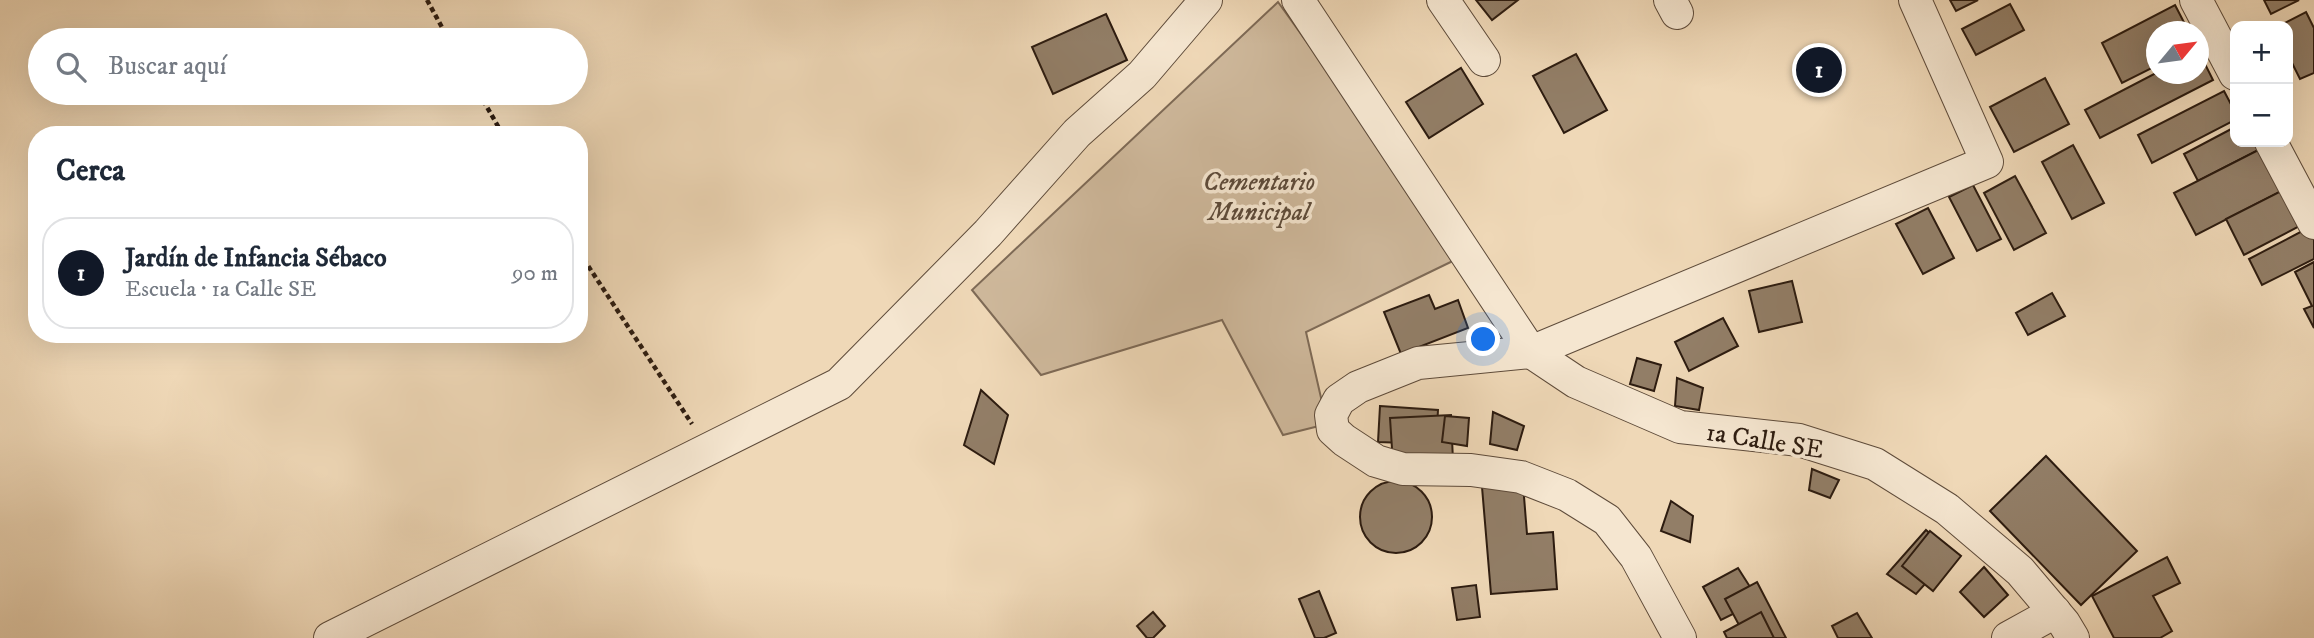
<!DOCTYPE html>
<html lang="es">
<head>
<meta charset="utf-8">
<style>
  :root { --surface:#fff; --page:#f2f2f3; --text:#1f2937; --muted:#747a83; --line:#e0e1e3; --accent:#111827 }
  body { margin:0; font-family:"IM FELL DW Pica",serif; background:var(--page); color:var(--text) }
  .controls { position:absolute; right:21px; top:21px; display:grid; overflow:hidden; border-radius:14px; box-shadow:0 7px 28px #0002 }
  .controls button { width:63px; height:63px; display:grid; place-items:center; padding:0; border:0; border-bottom:2px solid var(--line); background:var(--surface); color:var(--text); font:35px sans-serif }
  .compass { position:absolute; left:2146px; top:21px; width:63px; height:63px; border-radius:50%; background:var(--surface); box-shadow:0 7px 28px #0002; rotate:61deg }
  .you { position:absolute; left:1484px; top:340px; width:24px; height:24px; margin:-18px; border:5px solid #fff; border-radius:50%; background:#1a73e8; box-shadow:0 0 0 10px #1a73e833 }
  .badge { display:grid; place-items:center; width:46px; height:46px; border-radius:50%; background:var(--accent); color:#fff; font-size:23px; font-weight:700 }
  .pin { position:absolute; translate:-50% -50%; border:4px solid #fff; box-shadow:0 2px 7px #0006 }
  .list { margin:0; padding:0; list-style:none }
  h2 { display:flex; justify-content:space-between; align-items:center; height:91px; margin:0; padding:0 28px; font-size:30px }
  h2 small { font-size:23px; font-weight:400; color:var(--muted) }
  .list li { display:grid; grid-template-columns:46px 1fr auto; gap:21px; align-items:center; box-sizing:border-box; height:112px; margin:0 14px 14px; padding:0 14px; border:2px solid var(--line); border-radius:28px }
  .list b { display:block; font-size:26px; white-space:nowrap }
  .list p { margin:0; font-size:23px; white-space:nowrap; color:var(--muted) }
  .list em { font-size:23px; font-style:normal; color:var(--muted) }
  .icon { flex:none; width:38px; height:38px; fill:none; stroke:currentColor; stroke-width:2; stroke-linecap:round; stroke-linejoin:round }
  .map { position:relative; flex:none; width:2314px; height:638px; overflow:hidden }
  .search { position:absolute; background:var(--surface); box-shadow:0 7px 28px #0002; left:28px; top:28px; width:560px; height:77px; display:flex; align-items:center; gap:18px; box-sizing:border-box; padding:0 24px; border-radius:38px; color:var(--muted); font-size:26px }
  .panel { position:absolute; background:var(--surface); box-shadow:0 7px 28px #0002; left:28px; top:126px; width:560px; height:217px; border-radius:28px }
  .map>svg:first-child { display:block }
  .green { fill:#ceb89b; stroke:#7e6a56; stroke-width:2 }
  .building { fill:#927e67; stroke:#2d1c10; stroke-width:2 }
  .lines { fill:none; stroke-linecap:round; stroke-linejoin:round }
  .street-casing { stroke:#5e4b3a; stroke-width:34 }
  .path { stroke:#2d1c10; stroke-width:4.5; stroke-dasharray:5 3.5; stroke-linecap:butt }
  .street { stroke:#f5e6d0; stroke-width:32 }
  .labels { text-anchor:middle; stroke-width:7; stroke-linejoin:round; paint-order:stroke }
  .park-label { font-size:26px; font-style:italic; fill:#5d4b3a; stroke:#f5e6d0 }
  .street-label { font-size:26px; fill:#2d1c10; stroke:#f5e6d0 }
</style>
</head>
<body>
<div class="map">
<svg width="2314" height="638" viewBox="0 0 2314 638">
  <rect width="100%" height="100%" fill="#efd8b7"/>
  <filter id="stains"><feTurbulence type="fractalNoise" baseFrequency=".00286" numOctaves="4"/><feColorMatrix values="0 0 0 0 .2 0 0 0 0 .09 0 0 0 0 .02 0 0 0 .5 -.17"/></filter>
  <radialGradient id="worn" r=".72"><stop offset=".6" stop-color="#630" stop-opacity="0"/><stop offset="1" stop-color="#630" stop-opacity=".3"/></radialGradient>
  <path class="green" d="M1278,2L1461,257L1306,332L1327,424L1283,435L1222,320L1041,375L972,290Z"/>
  <g class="building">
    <path d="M1476,0H1518L1492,20Z"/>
    <path d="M1950,0H1978L1956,11Z"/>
    <path d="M2264,0H2299L2271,14Z"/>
    <path d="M2010,4L2024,30L1976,55L1962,29Z"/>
    <path d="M2175,5L2189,32H2156V66L2122,83L2102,43Z"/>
    <path d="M2306,12L2314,28V73L2300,79L2288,55V26H2279Z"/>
    <path d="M1106,14L1127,60L1053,94L1032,47Z"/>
    <path d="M2199,52L2213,80L2100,138L2085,110L2156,73L2198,74Z"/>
    <path d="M1576,54L1607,110L1564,133L1533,76Z"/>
    <path d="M1461,68L1483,104L1429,138L1406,102Z"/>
    <path d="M2045,78L2069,124L2014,152L1990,107Z"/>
    <path d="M2224,91L2235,112V120L2152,163L2138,135Z"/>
    <path d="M2235,127V142H2274L2198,181L2184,154Z"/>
    <path d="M2274,142L2295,184L2196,235L2174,193Z"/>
    <path d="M2073,145L2104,203L2072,219L2042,162Z"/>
    <path d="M2015,176L2046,233L2014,250L1984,193Z"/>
    <path d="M2295,184L2313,219L2244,255L2226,219Z"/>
    <path d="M1973,185L2001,239L1977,251L1949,197Z"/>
    <path d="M1928,208L1954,258L1923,274L1896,224Z"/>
    <path d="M2310,227L2314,236V259L2262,285L2249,259Z"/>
    <path d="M2314,262V328L2304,309L2312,306L2295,272Z"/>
    <path d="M1792,281L1802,322L1759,332L1749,291Z"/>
    <path d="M2052,293L2065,316L2028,335L2016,313Z"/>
    <path d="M1429,295L1435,309L1458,300L1468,328L1401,354L1384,312Z"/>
    <path d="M1723,318L1738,346L1689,371L1675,342Z"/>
    <path d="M1637,358L1661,365L1654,391L1630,384Z"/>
    <path d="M1677,378L1703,388L1699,410L1675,406Z"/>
    <path d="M981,390L1008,415L994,464L964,445Z"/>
    <path d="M1380,406L1438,410L1436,444L1378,442Z"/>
    <path d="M1493,412L1524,426L1517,450L1490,444Z"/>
    <path d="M1451,415L1453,461L1393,464L1390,418Z"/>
    <path d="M1445,416L1469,418L1467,446L1442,442Z"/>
    <path d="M2046,456L2137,551L2081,605L1990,511Z"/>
    <path d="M1812,469L1839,480L1830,498L1809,490Z"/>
    <circle cx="1396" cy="517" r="36"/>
    <path d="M1523,484L1527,534L1553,532L1557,589L1491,594L1482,487Z"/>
    <path d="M1671,501L1693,516L1690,542L1661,531Z"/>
    <path d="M1926,530L1953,553L1916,594L1887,574Z"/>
    <path d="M1930,531L1961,556L1933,591L1902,566Z"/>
    <path d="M2167,557L2180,583L2153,596L2172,631L2160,638H2114L2092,596Z"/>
    <path d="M1984,567L2008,595L1984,617L1960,592Z"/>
    <path d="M1738,568L1759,601L1721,620L1703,587Z"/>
    <path d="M1757,582L1786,638H1746L1725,599Z"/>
    <path d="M1476,585L1480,617L1457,620L1452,588Z"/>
    <path d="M1319,591L1336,633L1324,638H1315L1299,599Z"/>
    <path d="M1153,612L1165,626L1153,638H1147L1137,626Z"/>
    <path d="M1761,612L1774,638H1727L1724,632Z"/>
    <path d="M1857,613L1872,638H1838L1832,626Z"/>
  </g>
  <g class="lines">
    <defs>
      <g id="street">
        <path d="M1298,0L1531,352L1576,382L1680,427L1799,440L1875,464L1947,509L2020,571L2064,623L2073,638"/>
        <path d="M1443,0L1484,60"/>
        <path d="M1670,0L1677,13"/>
        <path d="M2196,0L2235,74"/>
        <path d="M2271,142L2314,223"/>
        <path d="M330,638L839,384L988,233L1077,133L1142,75L1206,0"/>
        <path d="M1680,638L1636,557L1607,520L1567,495L1521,477L1471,470L1403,469L1376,461L1344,440L1333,430L1331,415L1339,400L1358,387L1418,363L1531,352L1987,162L1915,0"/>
        <path d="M2008,638L2055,612"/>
      </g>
    </defs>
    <use href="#street" class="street-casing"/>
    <g class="path">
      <path d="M427,0L449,40"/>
      <path d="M479,93L503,135"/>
      <path d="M579,252L692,424"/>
    </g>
    <use href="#street" class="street"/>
  </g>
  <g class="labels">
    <g class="park-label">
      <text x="1259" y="190">Cementario<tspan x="1259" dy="30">Municipal</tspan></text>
    </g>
    <g class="street-label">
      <text transform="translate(1765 440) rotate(9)" y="9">1a Calle SE</text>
    </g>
  </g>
  <rect width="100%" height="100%" filter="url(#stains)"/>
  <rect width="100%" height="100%" fill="url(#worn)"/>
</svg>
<div class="controls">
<button>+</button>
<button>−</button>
</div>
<svg class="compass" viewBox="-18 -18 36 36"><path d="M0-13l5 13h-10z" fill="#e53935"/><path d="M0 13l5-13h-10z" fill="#747a83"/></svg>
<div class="you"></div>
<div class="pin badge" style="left:1819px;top:70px">1</div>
<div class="search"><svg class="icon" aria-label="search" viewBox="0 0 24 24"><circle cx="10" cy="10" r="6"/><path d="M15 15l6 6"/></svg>Buscar aquí</div>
<section class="panel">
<h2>Cerca<small></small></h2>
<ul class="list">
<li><span class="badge">1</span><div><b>Jardín de Infancia Sébaco</b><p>Escuela · 1a Calle SE</p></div><em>90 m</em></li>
</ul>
</section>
</div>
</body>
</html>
